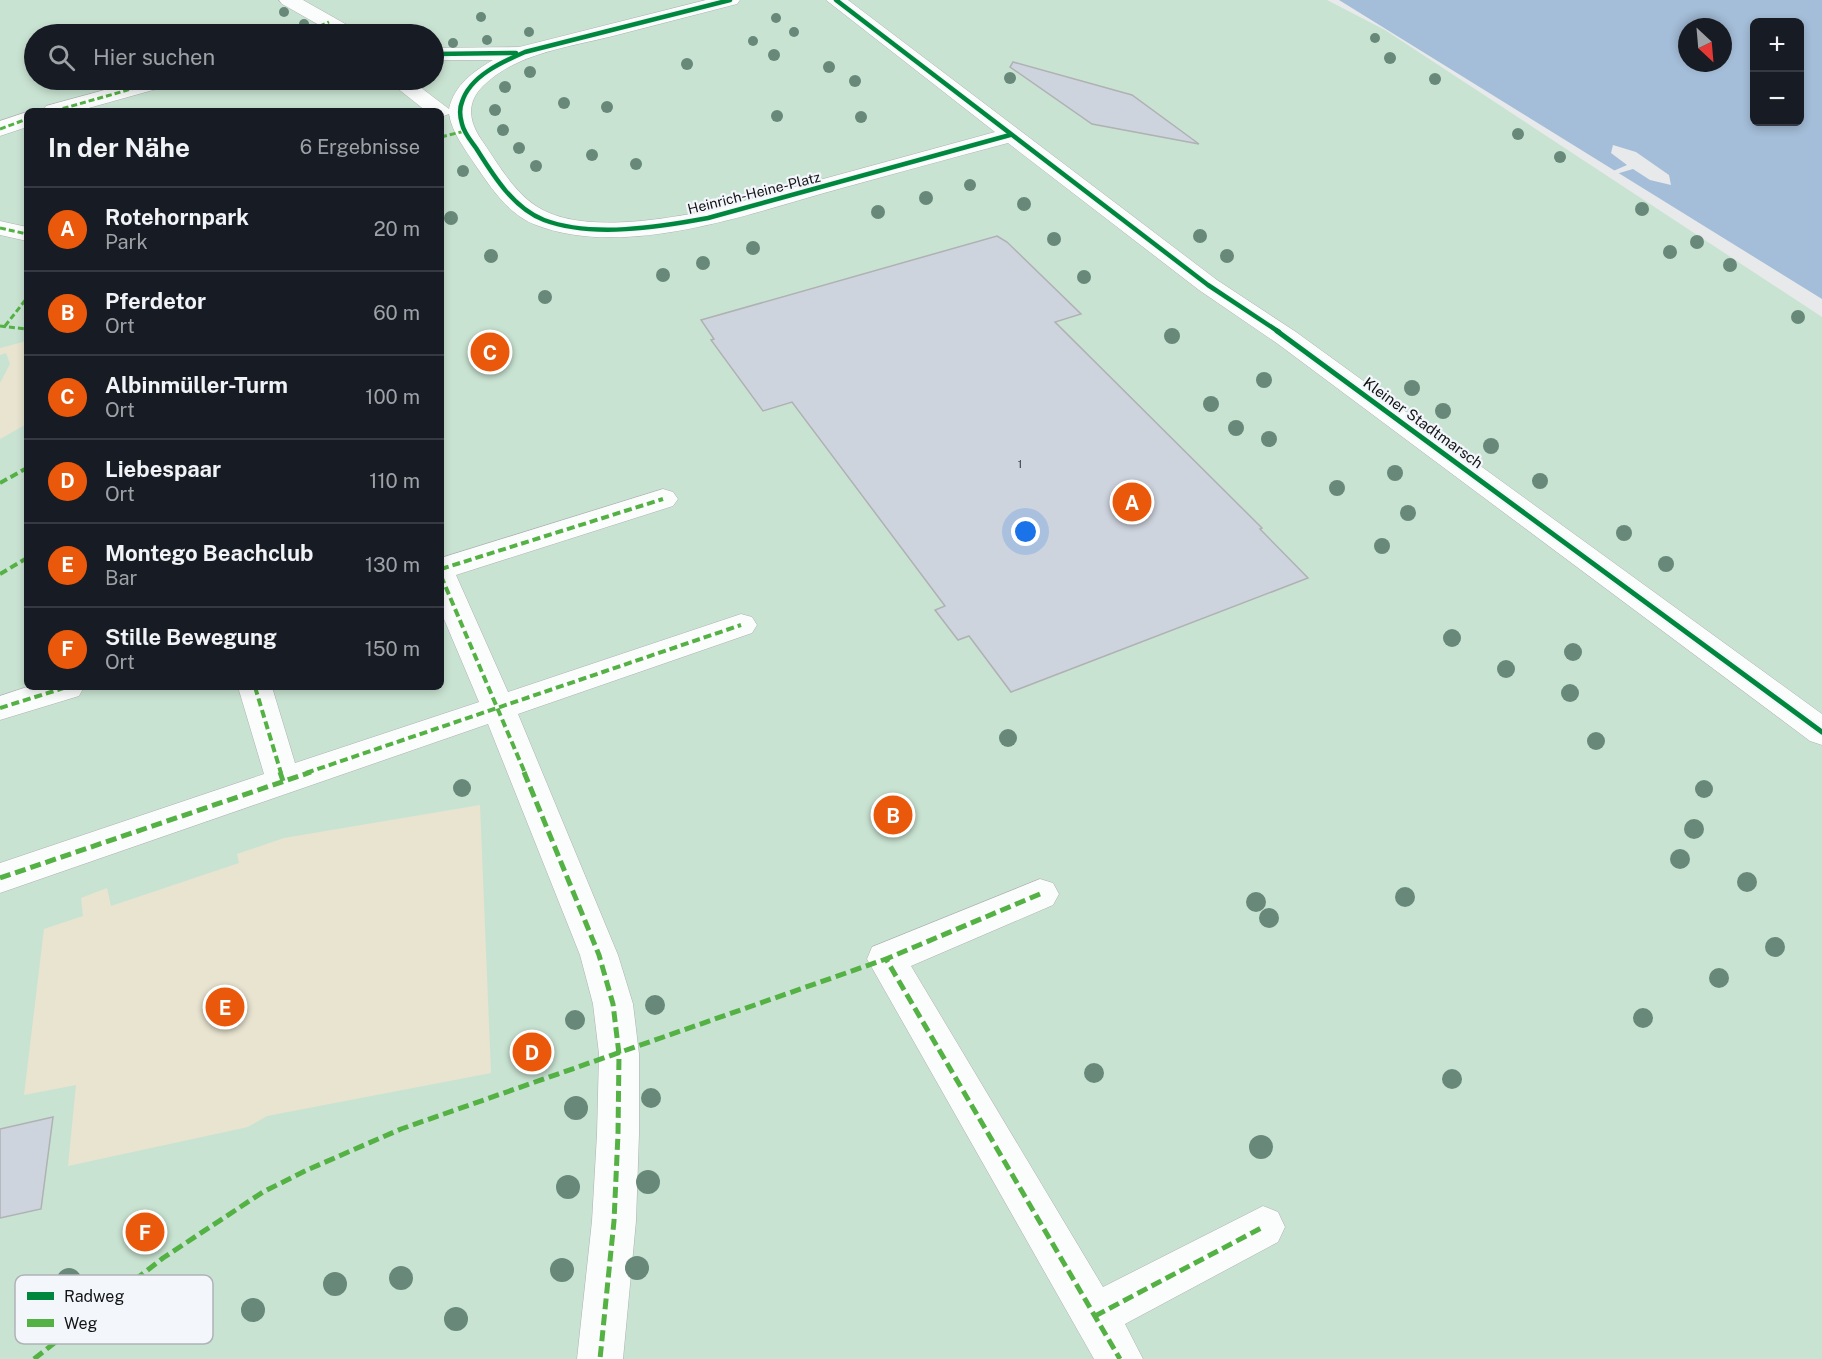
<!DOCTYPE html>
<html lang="de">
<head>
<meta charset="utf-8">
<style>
  :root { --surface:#171b24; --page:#242831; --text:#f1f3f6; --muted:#9ea1a6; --line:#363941; --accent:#ea580c }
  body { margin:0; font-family:"Public Sans",sans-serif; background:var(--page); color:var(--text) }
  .controls { position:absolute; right:18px; top:18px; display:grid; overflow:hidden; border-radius:9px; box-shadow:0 3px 9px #0003 }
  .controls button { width:54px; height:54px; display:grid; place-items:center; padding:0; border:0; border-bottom:2px solid var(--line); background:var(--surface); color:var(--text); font:30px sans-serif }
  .compass { position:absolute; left:1678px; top:18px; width:54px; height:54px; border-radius:50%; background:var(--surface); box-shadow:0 3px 9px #0003; rotate:154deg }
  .you { position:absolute; left:1026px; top:532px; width:21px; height:21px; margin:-15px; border:4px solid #fff; border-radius:50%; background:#1a73e8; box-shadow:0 0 0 9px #1a73e833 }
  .badge { display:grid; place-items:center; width:39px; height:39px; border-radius:50%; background:var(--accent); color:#fff; font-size:20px; font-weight:700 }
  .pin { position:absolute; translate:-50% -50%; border:3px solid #fff; box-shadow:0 2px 6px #0006 }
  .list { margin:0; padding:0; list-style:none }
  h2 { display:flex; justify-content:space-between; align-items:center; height:78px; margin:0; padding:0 24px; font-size:26px }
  h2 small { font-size:20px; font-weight:400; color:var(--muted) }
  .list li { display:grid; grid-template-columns:39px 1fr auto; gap:18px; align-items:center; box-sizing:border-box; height:84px; padding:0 24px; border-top:2px solid var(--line) }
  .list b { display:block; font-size:22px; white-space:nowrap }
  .list p { margin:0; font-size:20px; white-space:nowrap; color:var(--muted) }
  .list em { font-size:20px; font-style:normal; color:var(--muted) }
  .icon { flex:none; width:33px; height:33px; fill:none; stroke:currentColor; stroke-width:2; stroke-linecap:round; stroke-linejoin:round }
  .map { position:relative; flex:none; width:1822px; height:1359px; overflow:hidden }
  .search { position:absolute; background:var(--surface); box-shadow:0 3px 9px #0003; left:24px; top:24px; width:420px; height:66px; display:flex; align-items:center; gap:15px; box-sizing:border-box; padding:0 21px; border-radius:33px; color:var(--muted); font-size:22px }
  .panel { position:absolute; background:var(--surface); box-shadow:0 3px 9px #0003; left:24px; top:108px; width:420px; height:582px; border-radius:9px }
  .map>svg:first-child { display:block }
  .green { fill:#c9e3d2; fill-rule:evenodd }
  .sand { fill:#e8e4d0 }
  .water { fill:#a4bdd8; fill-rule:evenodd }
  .pier { fill:#e7e9eb }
  .building { fill:#ced4de; stroke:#afb1b3; stroke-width:1.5 }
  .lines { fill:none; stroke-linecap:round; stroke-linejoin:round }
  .minor-casing { stroke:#aeb0b2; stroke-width:1 }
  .minor { fill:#fbfcfc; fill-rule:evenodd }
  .quiet-far2 { stroke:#54b144; stroke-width:3; stroke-dasharray:6 3; stroke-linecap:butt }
  .quiet-far1 { stroke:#54b144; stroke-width:4; stroke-dasharray:8 4; stroke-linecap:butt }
  .quiet { stroke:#54b144; stroke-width:5; stroke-dasharray:11 5; stroke-linecap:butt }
  .cycleway-far1-casing { stroke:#f3f6fb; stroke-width:7 }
  .cycleway-casing { stroke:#f3f6fb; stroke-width:9 }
  .cycleway-far1 { stroke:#00873e; stroke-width:4.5 }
  .cycleway { stroke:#00873e; stroke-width:5 }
  .tree { fill:#688979 }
  .labels { text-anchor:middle; stroke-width:4.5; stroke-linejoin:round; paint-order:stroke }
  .number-label { font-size:12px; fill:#424448 }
  .far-street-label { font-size:14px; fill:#121314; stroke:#f3f6fb }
  .street-label { font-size:15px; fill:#121314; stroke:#f3f6fb }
  .key { fill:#f3f6fb; stroke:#b0b2b6; stroke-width:1.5 }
  .key-label { font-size:16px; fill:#121314 }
</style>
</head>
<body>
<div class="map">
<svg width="1822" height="1359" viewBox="0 0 1822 1359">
  <rect width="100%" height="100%" fill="#e7e9eb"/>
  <path class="green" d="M0,0H1327L1385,30L1822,317V1359H0ZM34,34H434V80H34ZM27,111H441V687H27Z"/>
  <g class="sand">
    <path d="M27,341V419L25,425L0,439V383L10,364L6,353L0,355V348Z"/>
    <path d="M480,805L491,1073L267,1116L248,1127L68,1166L76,1085L24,1095L44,929L83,916L81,898L107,888L111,906L239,863L237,854L284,838Z"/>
  </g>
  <path class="water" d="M1339,0H1822V299ZM1754,22H1800V122H1754ZM1687,27H1723V63H1687Z"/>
  <path class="pier" d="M1613,145L1636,152L1669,175L1671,185L1650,180L1633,169L1616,174L1611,172L1627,165L1611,153Z"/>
  <g class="building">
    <path d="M1013,62L1132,95L1199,144L1092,124L1010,67Z"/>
    <path d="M997,236L1007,242L1081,314L1055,322L1262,528L1260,529L1308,578L1011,692L969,636L958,640L935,610L945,606L792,402L763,411L711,340L714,339L701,320Z"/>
    <path d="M53,1117L41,1209L0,1218V1129Z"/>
  </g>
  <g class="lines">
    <defs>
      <g id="minor">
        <path d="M279,0H303L356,30L359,34H335L282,4Z"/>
        <path d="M706,0H740L737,4C696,15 654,25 613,36C570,47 516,53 483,86C466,103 469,121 481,139C497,162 512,190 536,206C578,234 659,220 706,211L995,132L826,0H848L1217,280L1296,332L1822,714V745L1810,741L1278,344L1199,290L1008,143C947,159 886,176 824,193C740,217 622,258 536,225C509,215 491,188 476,166C465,149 452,133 449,114L441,117V111H426L387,80H411L449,109C454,85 474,71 493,60H434V48L519,47Z"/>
        <path d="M141,80H174L171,85L78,111H43L46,106Z"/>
        <path d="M27,112V127L0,136V121Z"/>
        <path d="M0,221L27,227V241L0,235Z"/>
        <path d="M663,489L673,492L678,499L673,506L456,575L508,692L741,614L752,617L757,625L752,633L518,714L618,955L633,1004L639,1054V1134L636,1221L623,1359H577L592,1221L597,1134L599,1054L593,1004L580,955L488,724L0,893V863L264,774L238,687H272L295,763L479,702L441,612V558Z"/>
        <path d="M27,687H84L79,696L0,720V696Z"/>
        <path d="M1040,879L1053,883L1059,894L1053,905L911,966L1103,1287L1263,1206L1278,1212L1285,1227L1278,1242L1125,1324L1143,1359H1094L867,959L872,947Z"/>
      </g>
    </defs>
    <use href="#minor" class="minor-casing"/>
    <use href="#minor" class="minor"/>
    <g class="quiet-far2">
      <path d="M303,34L329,22"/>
      <path d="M54,111L163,80"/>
      <path d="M0,129L27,119"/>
      <path d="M441,137L465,131"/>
      <path d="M0,228L27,234"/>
      <path d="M0,326L27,329"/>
      <path d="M5,326L27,298"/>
    </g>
    <g class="quiet-far1">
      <path d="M0,483L27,468"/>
      <path d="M441,569L663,499"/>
      <path d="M0,574L27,558"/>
      <path d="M441,576L525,773"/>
      <path d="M255,687L281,773"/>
      <path d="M0,708L67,687"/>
      <path d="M306,773L741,625"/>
    </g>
    <g class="quiet">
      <path d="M280,772L283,781"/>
      <path d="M524,772L599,955L613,1004L619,1054L618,1134L614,1221L600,1359"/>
      <path d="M0,878L311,772"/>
      <path d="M1040,894L886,959L1120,1359"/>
      <path d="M1095,1316L1263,1227"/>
      <path d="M34,1359L163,1258L263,1192L307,1170L401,1129L886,959"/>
    </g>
    <defs>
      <g id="cycleway-far1">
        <path d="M730,0L525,52C502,62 470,76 462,102C459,109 460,117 462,124C464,133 471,141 476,148C493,175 513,208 544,220C592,238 659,227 708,218L1010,135"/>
        <path d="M836,0L1208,285L1279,332"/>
        <path d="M434,54L516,53"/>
      </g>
      <path id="cycleway" d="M1277,331L1822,732"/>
    </defs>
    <use href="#cycleway-far1" class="cycleway-far1-casing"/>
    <use href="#cycleway" class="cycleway-casing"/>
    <use href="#cycleway-far1" class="cycleway-far1"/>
    <use href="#cycleway" class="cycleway"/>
  </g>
  <g class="tree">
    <circle cx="284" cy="12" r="5"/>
    <circle cx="481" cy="17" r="5"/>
    <circle cx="776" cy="18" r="5"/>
    <circle cx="304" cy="24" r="5"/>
    <circle cx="529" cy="32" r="5"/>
    <circle cx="794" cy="32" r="5"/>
    <circle cx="1375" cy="38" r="5"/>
    <circle cx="487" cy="40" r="5"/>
    <circle cx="753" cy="41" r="5"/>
    <circle cx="453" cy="43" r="5"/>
    <circle cx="774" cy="55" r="6"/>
    <circle cx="1390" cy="58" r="6"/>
    <circle cx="687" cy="64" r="6"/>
    <circle cx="829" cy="67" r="6"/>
    <circle cx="530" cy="72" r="6"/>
    <circle cx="1010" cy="78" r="6"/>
    <circle cx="1435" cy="79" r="6"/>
    <circle cx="855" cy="81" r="6"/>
    <circle cx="505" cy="87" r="6"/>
    <circle cx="564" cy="103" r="6"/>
    <circle cx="607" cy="107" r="6"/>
    <circle cx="495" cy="110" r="6"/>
    <circle cx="777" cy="116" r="6"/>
    <circle cx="861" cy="117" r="6"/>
    <circle cx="503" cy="130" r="6"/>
    <circle cx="1518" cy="134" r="6"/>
    <circle cx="519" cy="148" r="6"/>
    <circle cx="592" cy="155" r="6"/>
    <circle cx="1560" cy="157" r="6"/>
    <circle cx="636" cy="164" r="6"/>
    <circle cx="536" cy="166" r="6"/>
    <circle cx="463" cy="171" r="6"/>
    <circle cx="970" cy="185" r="6"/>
    <circle cx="926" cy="198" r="7"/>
    <circle cx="1024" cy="204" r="7"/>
    <circle cx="1642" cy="209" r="7"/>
    <circle cx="878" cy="212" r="7"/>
    <circle cx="451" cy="218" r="7"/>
    <circle cx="1200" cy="236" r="7"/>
    <circle cx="1054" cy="239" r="7"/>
    <circle cx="1697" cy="242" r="7"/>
    <circle cx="753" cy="248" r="7"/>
    <circle cx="1670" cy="252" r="7"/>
    <circle cx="491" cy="256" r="7"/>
    <circle cx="1227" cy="256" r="7"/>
    <circle cx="703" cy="263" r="7"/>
    <circle cx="1730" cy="265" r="7"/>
    <circle cx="663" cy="275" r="7"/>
    <circle cx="1084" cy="277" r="7"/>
    <circle cx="545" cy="297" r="7"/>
    <circle cx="1798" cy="317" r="7"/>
    <circle cx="1172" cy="336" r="8"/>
    <circle cx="1264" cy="380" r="8"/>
    <circle cx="1412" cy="388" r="8"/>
    <circle cx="1211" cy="404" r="8"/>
    <circle cx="1443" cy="411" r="8"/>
    <circle cx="1236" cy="428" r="8"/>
    <circle cx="1269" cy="439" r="8"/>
    <circle cx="1491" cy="446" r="8"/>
    <circle cx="1395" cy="473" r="8"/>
    <circle cx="1540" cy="481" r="8"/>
    <circle cx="1337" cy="488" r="8"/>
    <circle cx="1408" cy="513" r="8"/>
    <circle cx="1624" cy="533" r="8"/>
    <circle cx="1382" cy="546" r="8"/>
    <circle cx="1666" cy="564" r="8"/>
    <circle cx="1452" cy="638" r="9"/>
    <circle cx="1573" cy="652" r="9"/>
    <circle cx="1506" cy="669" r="9"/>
    <circle cx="1570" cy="693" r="9"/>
    <circle cx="1008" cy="738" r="9"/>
    <circle cx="1596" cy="741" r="9"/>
    <circle cx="462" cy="788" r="9"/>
    <circle cx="1704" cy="789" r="9"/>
    <circle cx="1694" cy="829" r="10"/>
    <circle cx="1680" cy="859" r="10"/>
    <circle cx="1747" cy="882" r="10"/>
    <circle cx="1405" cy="897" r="10"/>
    <circle cx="1256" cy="902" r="10"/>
    <circle cx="1269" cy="918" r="10"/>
    <circle cx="1775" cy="947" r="10"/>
    <circle cx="1719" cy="978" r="10"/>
    <circle cx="655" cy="1005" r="10"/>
    <circle cx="1643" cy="1018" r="10"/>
    <circle cx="575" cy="1020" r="10"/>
    <circle cx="1094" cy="1073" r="10"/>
    <circle cx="1452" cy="1079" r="10"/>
    <circle cx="651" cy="1098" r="10"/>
    <circle cx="576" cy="1108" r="12"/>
    <circle cx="1261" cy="1147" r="12"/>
    <circle cx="648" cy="1182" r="12"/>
    <circle cx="568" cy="1187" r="12"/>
    <circle cx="637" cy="1268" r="12"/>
    <circle cx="562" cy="1270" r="12"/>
    <circle cx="401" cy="1278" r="12"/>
    <circle cx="69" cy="1280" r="12"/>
    <circle cx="335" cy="1284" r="12"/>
    <circle cx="253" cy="1310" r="12"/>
    <circle cx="456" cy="1319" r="12"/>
  </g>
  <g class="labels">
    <g class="number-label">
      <text x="1020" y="468">1</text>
    </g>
    <g class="far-street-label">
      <text transform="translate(754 193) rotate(-14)" y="5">Heinrich-Heine-Platz</text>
    </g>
    <g class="street-label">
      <text transform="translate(1423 423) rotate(36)" y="5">Kleiner Stadtmarsch</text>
    </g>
  </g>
  <rect x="15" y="1275" width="198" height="69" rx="9" class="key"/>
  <rect x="27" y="1292" width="27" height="8" fill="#00873e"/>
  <rect x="27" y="1319" width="27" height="8" fill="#54b144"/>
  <g class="key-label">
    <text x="64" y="1302">Radweg</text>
    <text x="64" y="1329">Weg</text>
  </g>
</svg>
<div class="controls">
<button>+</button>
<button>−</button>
</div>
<svg class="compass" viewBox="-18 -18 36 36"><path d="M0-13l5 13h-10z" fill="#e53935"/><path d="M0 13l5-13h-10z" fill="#9ea1a6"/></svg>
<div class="you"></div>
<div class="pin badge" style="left:1132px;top:502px">A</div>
<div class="pin badge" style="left:893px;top:815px">B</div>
<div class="pin badge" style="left:490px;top:352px">C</div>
<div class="pin badge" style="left:532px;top:1052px">D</div>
<div class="pin badge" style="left:225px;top:1007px">E</div>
<div class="pin badge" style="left:145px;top:1232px">F</div>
<div class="search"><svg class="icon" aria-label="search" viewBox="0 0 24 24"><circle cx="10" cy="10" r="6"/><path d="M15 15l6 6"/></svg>Hier suchen</div>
<section class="panel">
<h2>In der Nähe<small>6 Ergebnisse</small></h2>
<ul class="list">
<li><span class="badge">A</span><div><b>Rotehornpark</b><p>Park</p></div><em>20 m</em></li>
<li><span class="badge">B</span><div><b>Pferdetor</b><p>Ort</p></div><em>60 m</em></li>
<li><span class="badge">C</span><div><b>Albinmüller-Turm</b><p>Ort</p></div><em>100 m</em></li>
<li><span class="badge">D</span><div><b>Liebespaar</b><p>Ort</p></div><em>110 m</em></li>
<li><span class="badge">E</span><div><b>Montego Beachclub</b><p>Bar</p></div><em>130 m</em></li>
<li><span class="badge">F</span><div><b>Stille Bewegung</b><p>Ort</p></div><em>150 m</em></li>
</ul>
</section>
</div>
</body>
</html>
